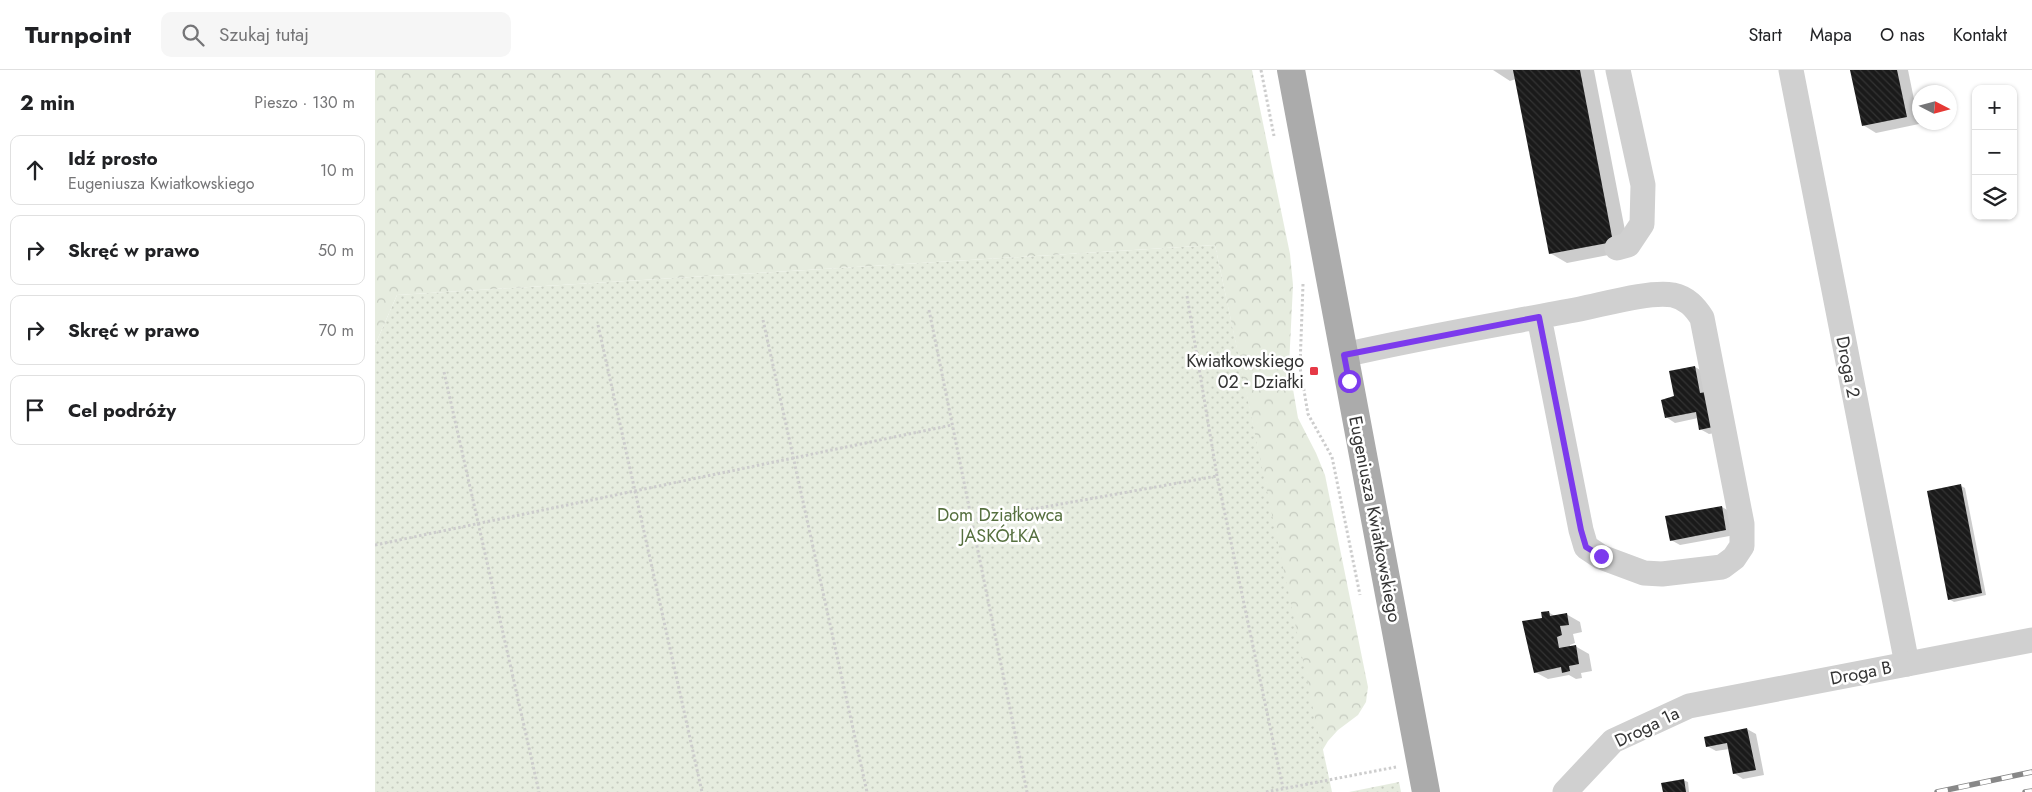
<!DOCTYPE html>
<html lang="pl">
<head>
<meta charset="utf-8">
<style>
  :root { --surface:#fff; --page:#f6f6f6; --text:#202124; --muted:#757577; --line:#e0e0e0 }
  body { margin:0; font-family:Jost,sans-serif; background:var(--page); color:var(--text) }
  .controls { position:absolute; right:15px; top:15px; display:grid; overflow:hidden; border-radius:10px; box-shadow:0 1px 4px #0004 }
  .controls button { width:45px; height:45px; display:grid; place-items:center; padding:0; border:0; border-bottom:1px solid var(--line); background:var(--surface); color:var(--text); font:25px sans-serif }
  .compass { position:absolute; left:1537px; top:15px; width:45px; height:45px; border-radius:50%; background:var(--surface); box-shadow:0 1px 4px #0004; rotate:96deg }
  .stop { position:absolute; width:15px; height:15px; margin:-11px; border:4px solid #7c3aed; border-radius:50%; background:#fff }
  .stop.end { background:#7c3aed; border-color:#fff; box-shadow:0 1px 5px #0008 }
  .list { margin:0; padding:0; list-style:none }
  h2 { display:flex; justify-content:space-between; align-items:center; height:65px; margin:0; padding:0 20px; font-size:21px }
  h2 small { font-size:16px; font-weight:400; color:var(--muted) }
  .list li { display:grid; grid-template-columns:32px 1fr auto; gap:15px; align-items:center; box-sizing:border-box; height:70px; margin:0 10px 10px; padding:0 10px; border:1px solid var(--line); border-radius:10px }
  .list b { display:block; font-size:19px; white-space:nowrap }
  .list p { margin:0; font-size:16px; white-space:nowrap; color:var(--muted) }
  .list em { font-size:16px; font-style:normal; color:var(--muted) }
  .icon { flex:none; width:28px; height:28px; fill:none; stroke:currentColor; stroke-width:2; stroke-linecap:round; stroke-linejoin:round }
  .map { position:relative; flex:none; width:1657px; height:722px; overflow:hidden }
  header { display:flex; align-items:center; gap:30px; box-sizing:border-box; height:70px; padding:0 25px; background:var(--surface); border-bottom:1px solid var(--line) }
  header strong { font-size:24px }
  nav { display:flex; gap:28px; margin-inline-start:auto; font-size:18px }
  .search { width:350px; height:45px; background:var(--page); display:flex; align-items:center; gap:12px; box-sizing:border-box; padding:0 18px; border-radius:10px; color:var(--muted); font-size:19px }
  main { display:flex }
  aside { flex:1; background:var(--surface) }
  .map>svg:first-child { display:block }
  .grass { fill:url(#grass-dots) }
  .forest { fill:url(#forest-crowns) }
  .shadow { fill:#0003 }
  .building { fill:url(#building-back-hatch) }
  .lines { fill:none; stroke-linecap:round; stroke-linejoin:round }
  .path { stroke:#cdcdcd; stroke-width:3; stroke-dasharray:2.5 2.5; stroke-linecap:butt }
  .minor { stroke:#d0d0d0; stroke-width:25 }
  .major { stroke:#ababab; stroke-width:28 }
  .rail-casing { stroke:#888; stroke-width:5.5 }
  .rail { stroke:#fff; stroke-width:4; stroke-dasharray:11; stroke-linecap:butt }
  .route { stroke:#7c3aed; stroke-width:6 }
  .poi-dot { fill:#e63946; stroke:#fff; stroke-width:2 }
  .labels { text-anchor:middle; stroke-width:5; stroke-linejoin:round; paint-order:stroke }
  .poi-label { font-size:18px; fill:#333; stroke:#fff; text-anchor:end }
  .street-label { font-size:18px; fill:#333; stroke:#fff }
  .park-label { font-size:18px; fill:#56703f; stroke:#fff }
</style>
</head>
<body>
<header>
<strong>Turnpoint</strong>
<div class="search"><svg class="icon" aria-label="search" viewBox="0 0 24 24"><circle cx="10" cy="10" r="6"/><path d="M15 15l6 6"/></svg>Szukaj tutaj</div>
<nav><a>Start</a><a>Mapa</a><a>O nas</a><a>Kontakt</a></nav>
</header>
<main>
<aside>
<h2>2 min<small>Pieszo · 130 m</small></h2>
<ul class="list">
<li><svg class="icon" aria-label="ahead" viewBox="0 0 24 24"><path d="M12 20V5M6 11l6-6 6 6"/></svg><div><b>Idź prosto</b><p>Eugeniusza Kwiatkowskiego</p></div><em>10 m</em></li>
<li><svg class="icon" aria-label="right" viewBox="0 0 24 24"><path d="M7 20v-9h11M14 6l5 5-5 5"/></svg><div><b>Skręć w prawo</b></div><em>50 m</em></li>
<li><svg class="icon" aria-label="right" viewBox="0 0 24 24"><path d="M7 20v-9h11M14 6l5 5-5 5"/></svg><div><b>Skręć w prawo</b></div><em>70 m</em></li>
<li><svg class="icon" aria-label="arrive" viewBox="0 0 24 24"><path d="M6 21V4h12l-3 4 3 4H6"/></svg><div><b>Cel podróży</b></div></li>
</ul>
</aside>
<div class="map">
<svg width="1657" height="722" viewBox="0 0 1657 722">
  <defs>
    <pattern id="grass-dots" width="8" height="8" patternUnits="userSpaceOnUse" patternTransform="scale(1.25)"><rect width="8" height="8" fill="#e6ecdf"/><path d="M2 2h.1M6 6h.1" fill="none" stroke="#c6cbc0" stroke-width="1.8" stroke-linecap="round"/></pattern>
    <pattern id="forest-crowns" width="20" height="18" patternUnits="userSpaceOnUse" patternTransform="scale(1.25)"><rect width="20" height="18" fill="#e6ecdf"/><path d="M2 6a3 3 0 1 1 6 0M12 15a3 3 0 1 1 6 0" fill="none" stroke="#c6cbc0"/></pattern>
    <pattern id="building-back-hatch" width="6" height="6" patternUnits="userSpaceOnUse" patternTransform="scale(1.25)"><rect width="6" height="6" fill="#1a1a1a"/><path d="M-1 5l2 2M0 0l6 6M5-1l2 2" fill="none" stroke="#333"/></pattern>
  </defs>
  <rect width="100%" height="100%" fill="#fff"/>
  <g class="grass">
    <path d="M840,175L957,722H0V275L22,225Z"/>
    <path d="M1024,712L1026,722H974Z"/>
  </g>
  <path class="forest" d="M0,0H877L915,184L918,215L914,296L923,348L941,383L950,405L993,617L991,632L983,645L963,660L953,671L947,681L840,175L22,225L0,275Z"/>
  <g class="shadow">
    <path d="M1118,0H1219L1254,181L1192,193L1175,183L1141,9L1135,11Z"/>
    <path d="M1477,0H1533L1544,54L1501,63L1488,55Z"/>
    <path d="M1320,297L1329,302L1346,362L1334,364L1325,359L1323,348L1300,353L1291,347Z"/>
    <path d="M1586,416L1590,418L1611,525L1579,532L1574,529Z"/>
    <path d="M1347,437L1356,442L1360,465L1305,475L1296,470Z"/>
    <path d="M1173,542L1180,546L1191,544L1205,552L1207,562L1198,564L1200,573L1195,575V577L1200,576L1214,584L1217,601L1206,603L1207,608L1201,609L1194,605L1173,609L1160,602L1169,549Z"/>
    <path d="M1372,659L1381,664L1389,705L1368,709L1359,703L1354,679L1341,681L1332,676Z"/>
    <path d="M1308,710L1313,712L1314,722H1289Z"/>
  </g>
  <g class="building">
    <path d="M1138,0H1205L1238,172L1174,184Z"/>
    <path d="M1475,0H1522L1532,47L1487,56Z"/>
    <path d="M1320,296L1325,323L1331,322L1338,357L1324,360L1321,342L1290,348L1286,330L1299,326L1294,301Z"/>
    <path d="M1586,414L1607,523L1573,530L1552,421Z"/>
    <path d="M1347,436L1351,460L1295,471L1290,446Z"/>
    <path d="M1174,541L1175,546L1192,543L1194,555L1185,556L1187,565L1182,567L1184,578L1201,575L1204,594L1194,596L1195,601L1187,603L1186,597L1159,603L1147,551L1167,548L1166,542Z"/>
    <path d="M1372,658L1381,700L1358,704L1352,673L1331,677L1329,667Z"/>
    <path d="M1309,709L1311,722H1288L1286,713Z"/>
  </g>
  <g class="lines">
    <g class="path">
      <path d="M886,0L899,66"/>
      <path d="M928,214L925,297L933,344L957,387L985,525"/>
      <path d="M812,226L842,406L908,718"/>
      <path d="M554,240L652,722"/>
      <path d="M388,250L492,722"/>
      <path d="M223,255L327,722"/>
      <path d="M69,302L164,722"/>
      <path d="M597,450L842,406"/>
      <path d="M0,475L577,355"/>
      <path d="M891,722L1021,697"/>
    </g>
    <g class="minor">
      <path d="M1416,0L1532,594"/>
      <path d="M1242,178L1253,175L1267,154L1268,115L1243,0"/>
      <path d="M969,285C1047,267 1126,254 1205,239C1230,234 1274,221 1298,225C1312,228 1320,237 1327,248L1367,454V476L1359,488L1347,497L1287,504L1269,503L1226,487L1211,477L1206,460L1164,247"/>
      <path d="M1190,722L1238,671L1314,636L1657,570"/>
    </g>
    <path class="major" d="M916,0L1051,722"/>
    <defs>
      <g id="rail">
        <path d="M1562,722L1657,702"/>
        <path d="M1650,722L1657,721"/>
      </g>
    </defs>
    <use href="#rail" class="rail-casing"/>
    <use href="#rail" class="rail"/>
  </g>
  <g class="lines">
    <path class="route" d="M974,311L969,285L1164,247L1206,460L1211,477L1226,486"/>
  </g>
  <rect class="poi-dot" x="934" y="296" width="10" height="10" rx="2.5"/>
  <g class="labels">
    <g class="poi-label">
      <text x="929" y="297">Kwiatkowskiego<tspan x="929" dy="21">02 - Działki</tspan></text>
    </g>
    <g class="street-label">
      <text transform="translate(1473 297) rotate(79)" y="6">Droga 2</text>
      <text transform="translate(1000 449) rotate(79)" y="6">Eugeniusza Kwiatkowskiego</text>
      <text transform="translate(1486 603) rotate(-11)" y="6">Droga B</text>
      <text transform="translate(1272 657) rotate(-26)" y="6">Droga 1a</text>
    </g>
    <g class="park-label">
      <text x="625" y="451">Dom Działkowca<tspan x="625" dy="21">JASKÓŁKA</tspan></text>
    </g>
  </g>
</svg>
<div class="controls">
<button>+</button>
<button>−</button>
<button><svg class="icon" aria-label="layers" viewBox="0 0 24 24"><path d="M12 4l9 5-9 5-9-5zM3 14l9 5 9-5"/></svg></button>
</div>
<svg class="compass" viewBox="-18 -18 36 36"><path d="M0-13l5 13h-10z" fill="#e53935"/><path d="M0 13l5-13h-10z" fill="#757577"/></svg>
<div class="stop" style="left:974px;top:311px"></div>
<div class="stop end" style="left:1226px;top:486px"></div>
</div>
</main>
</body>
</html>
